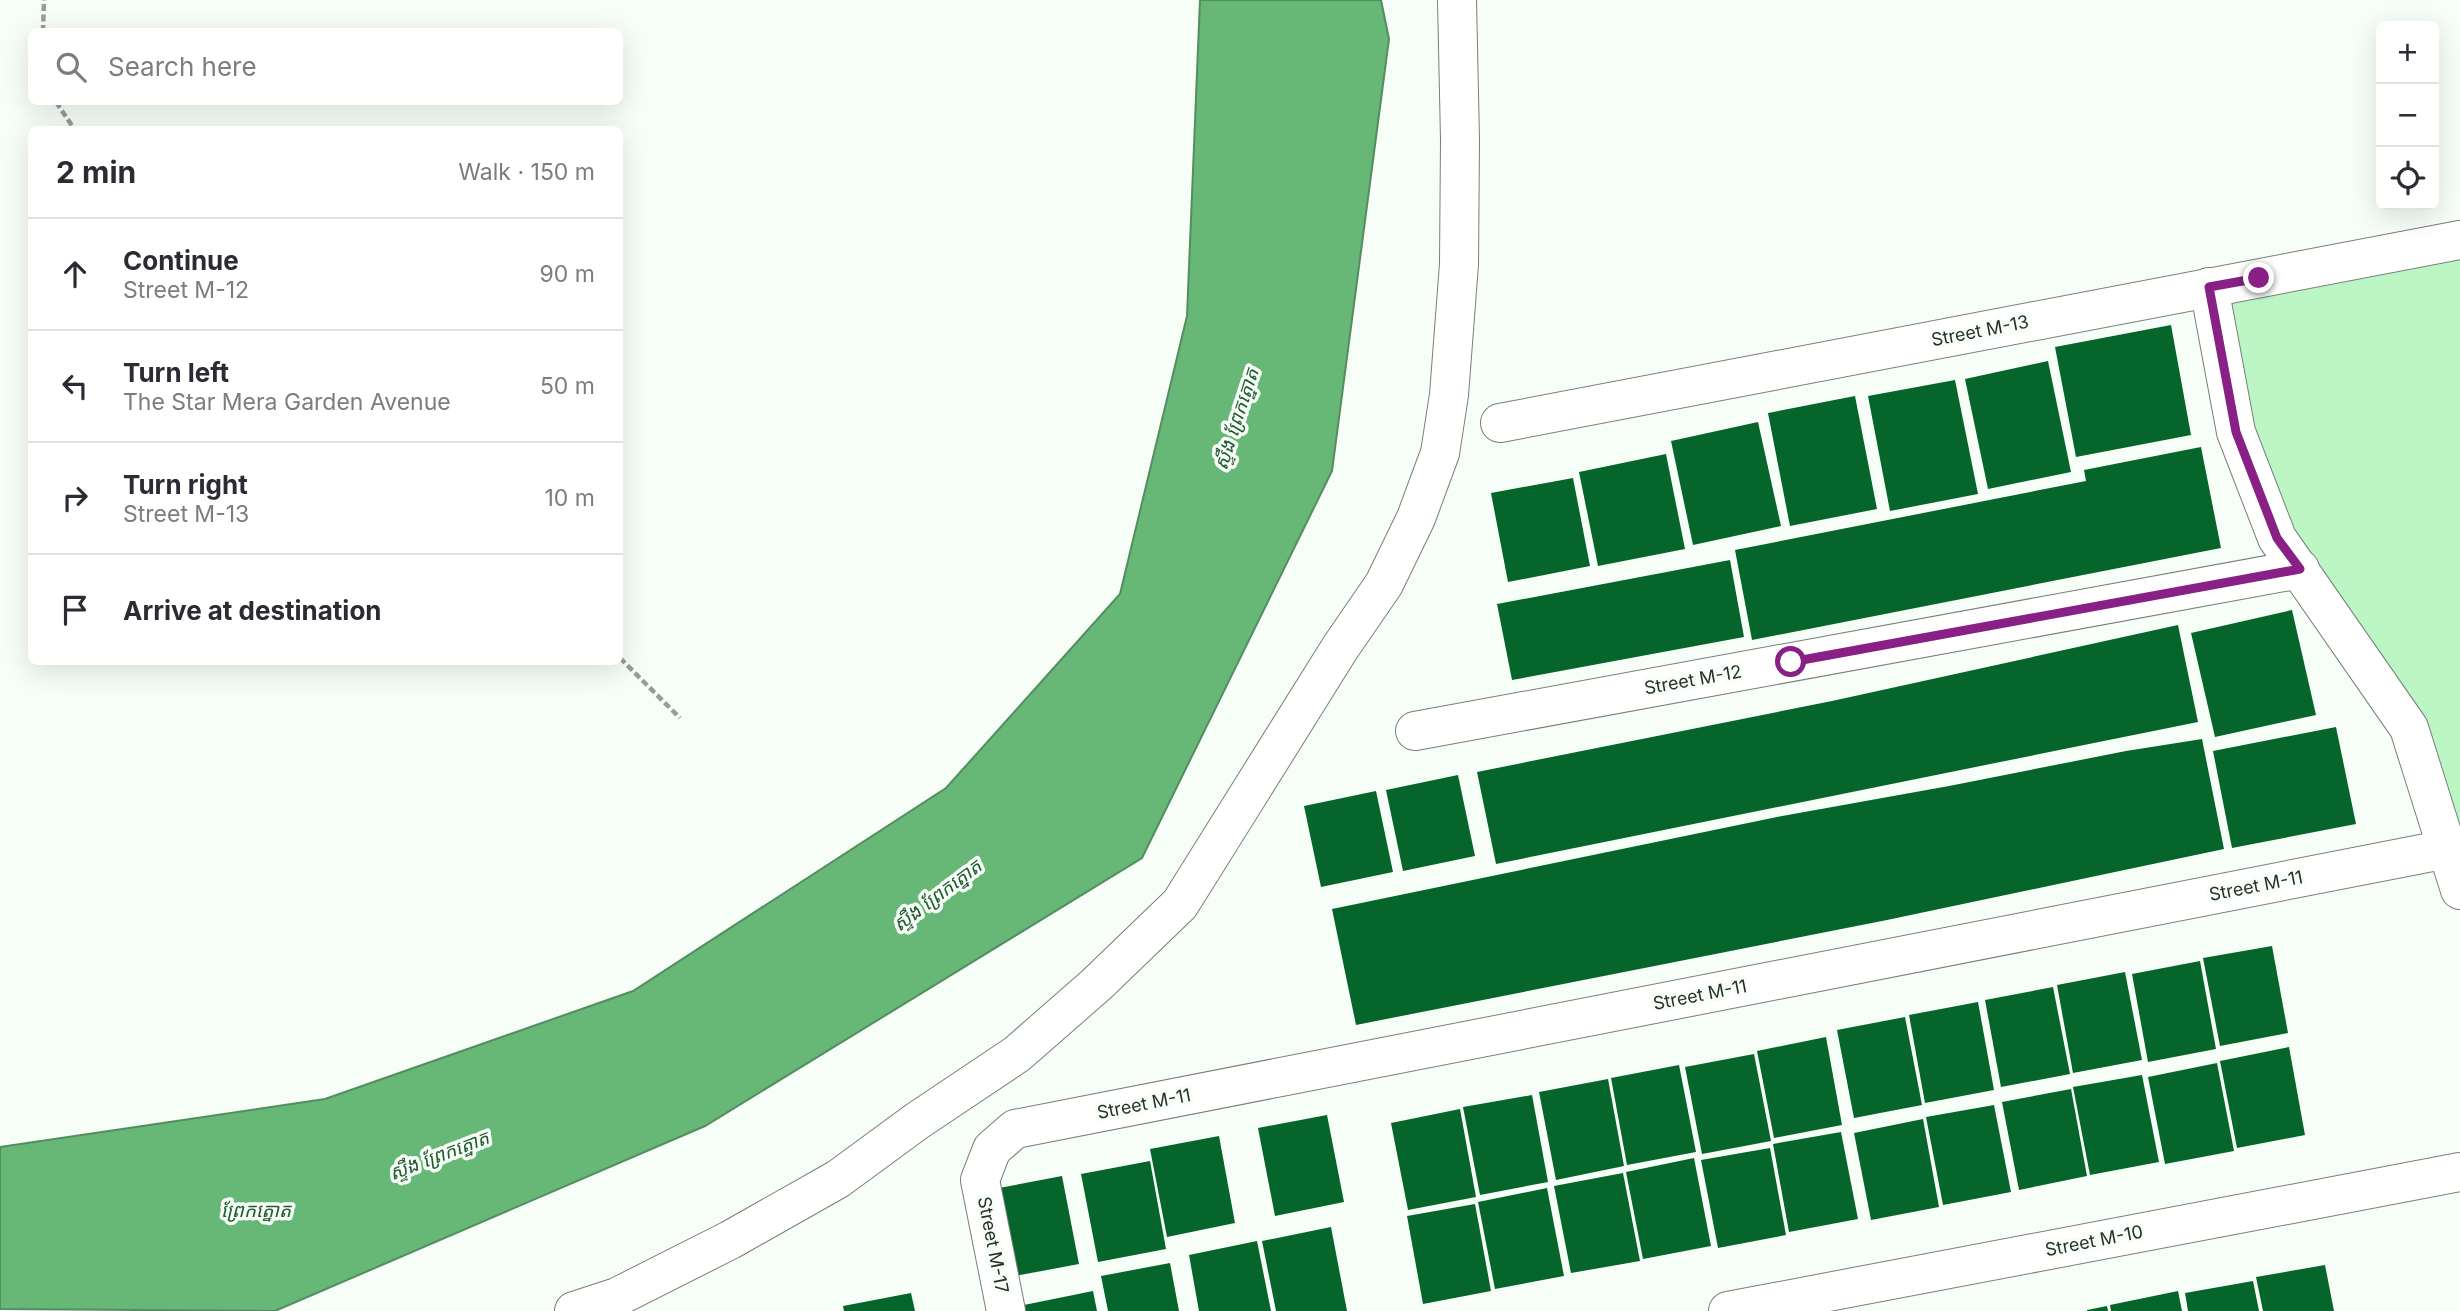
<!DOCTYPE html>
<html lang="en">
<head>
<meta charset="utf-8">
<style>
  :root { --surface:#fff; --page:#f7f7f7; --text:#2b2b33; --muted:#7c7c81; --line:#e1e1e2 }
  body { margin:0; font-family:Inter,"Noto Sans Khmer",sans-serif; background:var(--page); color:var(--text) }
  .controls { position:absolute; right:21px; top:21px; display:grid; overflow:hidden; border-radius:10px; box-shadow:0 7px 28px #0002 }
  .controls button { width:63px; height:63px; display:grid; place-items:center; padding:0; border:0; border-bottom:2px solid var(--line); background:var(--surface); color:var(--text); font:35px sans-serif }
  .stop { position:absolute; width:21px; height:21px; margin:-16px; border:5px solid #882086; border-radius:50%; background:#fff }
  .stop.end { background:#882086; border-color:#fff; box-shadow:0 2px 7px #0008 }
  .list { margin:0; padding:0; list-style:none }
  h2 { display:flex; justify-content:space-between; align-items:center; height:91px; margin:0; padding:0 28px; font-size:30px }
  h2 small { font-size:23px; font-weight:400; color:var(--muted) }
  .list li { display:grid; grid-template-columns:46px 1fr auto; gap:21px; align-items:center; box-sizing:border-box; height:112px; padding:0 28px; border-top:2px solid var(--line) }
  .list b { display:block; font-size:26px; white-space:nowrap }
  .list p { margin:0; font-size:23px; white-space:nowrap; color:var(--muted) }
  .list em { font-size:23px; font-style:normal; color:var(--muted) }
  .icon { flex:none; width:38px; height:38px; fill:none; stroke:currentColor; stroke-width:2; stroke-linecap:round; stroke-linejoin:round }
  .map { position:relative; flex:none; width:2460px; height:1311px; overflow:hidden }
  .search { position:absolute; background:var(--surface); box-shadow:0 7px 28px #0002; left:28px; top:28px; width:595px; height:77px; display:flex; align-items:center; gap:18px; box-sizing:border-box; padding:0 24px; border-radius:10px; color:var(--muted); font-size:26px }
  .panel { position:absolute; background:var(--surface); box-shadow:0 7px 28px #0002; left:28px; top:126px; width:595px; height:539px; border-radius:10px }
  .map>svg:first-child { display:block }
  .green { fill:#bcf6c5 }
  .water { fill:#67b777; stroke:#548d60; stroke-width:2 }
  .building { fill:#05652a }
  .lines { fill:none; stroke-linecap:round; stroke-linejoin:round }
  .minor-casing { stroke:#787f79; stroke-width:40 }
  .path { stroke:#979c97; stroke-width:4.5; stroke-dasharray:7 3.5; stroke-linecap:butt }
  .minor { stroke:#fff; stroke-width:38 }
  .route { stroke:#882086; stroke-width:9 }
  .labels { text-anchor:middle; stroke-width:7; stroke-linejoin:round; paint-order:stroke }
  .street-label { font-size:18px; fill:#292c29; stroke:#f6fef7 }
  .water-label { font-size:19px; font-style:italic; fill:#235b31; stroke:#f6fef7 }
</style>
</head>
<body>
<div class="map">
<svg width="2460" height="1311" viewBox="0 0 2460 1311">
  <rect width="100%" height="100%" fill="#f6fef7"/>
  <path class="green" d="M2460,240V890L2409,728L2300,569L2209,287Z"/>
  <path class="water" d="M1200,0H1381L1389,39L1332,471L1142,858L705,1126L275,1311L0,1309V1147L325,1099L633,991L946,788L1120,594L1187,316Z"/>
  <g class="building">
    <path d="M2171,325L2191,435L2076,457L2055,347Z"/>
    <path d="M2048,361L2071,472L1988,489L1965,379Z"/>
    <path d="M1955,380L1978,494L1890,511L1868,396Z"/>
    <path d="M1855,396L1877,509L1790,526L1768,413Z"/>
    <path d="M1758,422L1781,526L1693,545L1671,441Z"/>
    <path d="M2201,447L2221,548L1752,640L1735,550L2086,481L2084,470Z"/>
    <path d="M1666,454L1685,549L1598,566L1579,472Z"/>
    <path d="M1573,478L1590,566L1508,582L1491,493Z"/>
    <path d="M1730,560L1744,637L1512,680L1497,604Z"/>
    <path d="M2292,610L2316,715L2215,737L2191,633Z"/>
    <path d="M2178,625L2198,722L1496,864L1477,772L1832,701Z"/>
    <path d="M2336,727L2356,824L2232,848L2213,751Z"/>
    <path d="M2202,739L2224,849L1887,920L1356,1025L1332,909L1777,817L1949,786L2126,751Z"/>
    <path d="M1458,775L1475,856L1403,871L1386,790Z"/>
    <path d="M1376,791L1393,872L1321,887L1304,806Z"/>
    <path d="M2272,946L2288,1033L2220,1046L2203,958Z"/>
    <path d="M2200,961L2216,1049L2148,1062L2132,974Z"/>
    <path d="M2125,972L2142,1060L2073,1073L2057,985Z"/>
    <path d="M2053,987L2070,1074L2001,1087L1985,1000Z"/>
    <path d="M1978,1002L1994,1090L1925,1103L1909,1015Z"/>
    <path d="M1905,1017L1922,1105L1854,1118L1837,1030Z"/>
    <path d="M1826,1037L1842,1125L1774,1138L1757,1051Z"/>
    <path d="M2289,1047L2305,1135L2237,1148L2220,1061Z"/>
    <path d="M1754,1054L1771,1141L1702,1154L1685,1067Z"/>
    <path d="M2217,1063L2234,1151L2165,1164L2148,1077Z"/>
    <path d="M1679,1065L1696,1152L1627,1165L1611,1078Z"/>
    <path d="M2142,1075L2159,1162L2090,1175L2073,1087Z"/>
    <path d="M1608,1079L1624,1166L1556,1180L1539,1092Z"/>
    <path d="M2071,1089L2087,1176L2019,1190L2002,1102Z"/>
    <path d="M1532,1095L1548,1182L1480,1195L1463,1107Z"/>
    <path d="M1994,1105L2011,1192L1943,1205L1926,1117Z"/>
    <path d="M1460,1109L1476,1197L1408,1210L1391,1123Z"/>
    <path d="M1327,1115L1344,1202L1275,1216L1258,1128Z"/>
    <path d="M1923,1119L1939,1207L1871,1220L1854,1133Z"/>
    <path d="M1841,1132L1858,1219L1789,1232L1773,1144Z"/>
    <path d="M1219,1136L1235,1223L1167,1237L1150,1149Z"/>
    <path d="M1770,1148L1786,1235L1718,1248L1701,1160Z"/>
    <path d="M1694,1158L1711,1246L1643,1259L1626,1172Z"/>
    <path d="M1150,1161L1166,1249L1098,1262L1081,1174Z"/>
    <path d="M1623,1173L1640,1261L1571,1273L1554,1186Z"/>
    <path d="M1062,1176L1079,1264L1010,1277L994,1189Z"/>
    <path d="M1547,1188L1564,1276L1495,1289L1478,1202Z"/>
    <path d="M1475,1204L1491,1291L1423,1304L1407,1216Z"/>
    <path d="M1331,1227L1347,1311H1276L1262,1241Z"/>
    <path d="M1257,1241L1271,1311H1199L1189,1255Z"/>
    <path d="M1170,1263L1179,1311H1108L1101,1276Z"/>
    <path d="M2325,1265L2334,1311H2263L2256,1277Z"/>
    <path d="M2253,1281L2259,1311H2188L2185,1293Z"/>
    <path d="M1093,1291L1097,1311H1025L1024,1305Z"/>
    <path d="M2178,1291L2182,1311H2111L2110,1305Z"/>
    <path d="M911,1293L915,1311H844L843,1306Z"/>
    <path d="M2107,1306L2108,1311H2087V1310Z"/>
  </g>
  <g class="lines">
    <defs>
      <g id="minor">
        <path d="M2209,287L2236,432L2277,538L2409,728L2460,890"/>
        <path d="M1500,423L2460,240"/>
        <path d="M1415,731L2300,569"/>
        <path d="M574,1311L617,1297L730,1240L838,1179L917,1121L1017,1054L1097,984L1180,904L1340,648L1384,584L1416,518L1440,453L1449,395L1459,264L1460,140L1457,0"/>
        <path d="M1006,1311L980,1180L992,1149L1015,1129L2447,849"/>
        <path d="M1728,1311L2460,1172"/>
      </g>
    </defs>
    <use href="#minor" class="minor-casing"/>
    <g class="path">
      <path d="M43,32L44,0"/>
      <path d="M56,102L75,130"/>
      <path d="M620,658L680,718"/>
    </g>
    <use href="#minor" class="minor"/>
  </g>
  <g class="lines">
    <path class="route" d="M1791,662L2300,569L2277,538L2236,432L2209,287L2259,278"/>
  </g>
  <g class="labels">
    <g class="street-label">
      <text transform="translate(1980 331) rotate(-11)" y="6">Street M-13</text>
      <text transform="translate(1693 680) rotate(-10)" y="6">Street M-12</text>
      <text transform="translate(2256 886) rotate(-11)" y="6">Street M-11</text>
      <text transform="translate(1700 995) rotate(-11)" y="6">Street M-11</text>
      <text transform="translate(1144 1104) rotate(-11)" y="6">Street M-11</text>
      <text transform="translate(2094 1241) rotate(-11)" y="6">Street M-10</text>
      <text transform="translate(993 1245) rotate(79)" y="6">Street M-17</text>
    </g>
    <g class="water-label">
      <text transform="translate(1236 419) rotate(-72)" y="7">ស្ទឹង ព្រែកត្នោត</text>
      <text transform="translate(937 895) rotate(-37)" y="7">ស្ទឹង ព្រែកត្នោត</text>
      <text transform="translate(439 1155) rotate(-21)" y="7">ស្ទឹង ព្រែកត្នោត</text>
      <text x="256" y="1217">ព្រែកត្នោត</text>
    </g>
  </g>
</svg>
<div class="controls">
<button>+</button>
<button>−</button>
<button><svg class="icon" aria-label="locate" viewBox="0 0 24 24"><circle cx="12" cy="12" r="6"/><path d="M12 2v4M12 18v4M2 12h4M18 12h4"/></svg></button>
</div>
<div class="stop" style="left:1791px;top:662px"></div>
<div class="stop end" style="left:2259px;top:278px"></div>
<div class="search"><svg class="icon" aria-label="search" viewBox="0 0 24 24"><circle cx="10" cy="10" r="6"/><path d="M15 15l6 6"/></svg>Search here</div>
<section class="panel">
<h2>2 min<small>Walk · 150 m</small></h2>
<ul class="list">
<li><svg class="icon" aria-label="ahead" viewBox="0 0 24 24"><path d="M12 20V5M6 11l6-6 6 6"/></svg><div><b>Continue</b><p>Street M-12</p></div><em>90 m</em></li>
<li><svg class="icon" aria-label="left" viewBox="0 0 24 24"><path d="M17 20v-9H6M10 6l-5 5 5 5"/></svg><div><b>Turn left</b><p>The Star Mera Garden Avenue</p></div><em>50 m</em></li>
<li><svg class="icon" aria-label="right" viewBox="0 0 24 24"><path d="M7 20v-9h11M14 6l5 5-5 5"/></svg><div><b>Turn right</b><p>Street M-13</p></div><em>10 m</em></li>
<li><svg class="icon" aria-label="arrive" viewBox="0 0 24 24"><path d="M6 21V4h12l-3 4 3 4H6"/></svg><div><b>Arrive at destination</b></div></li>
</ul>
</section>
</div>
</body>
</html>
